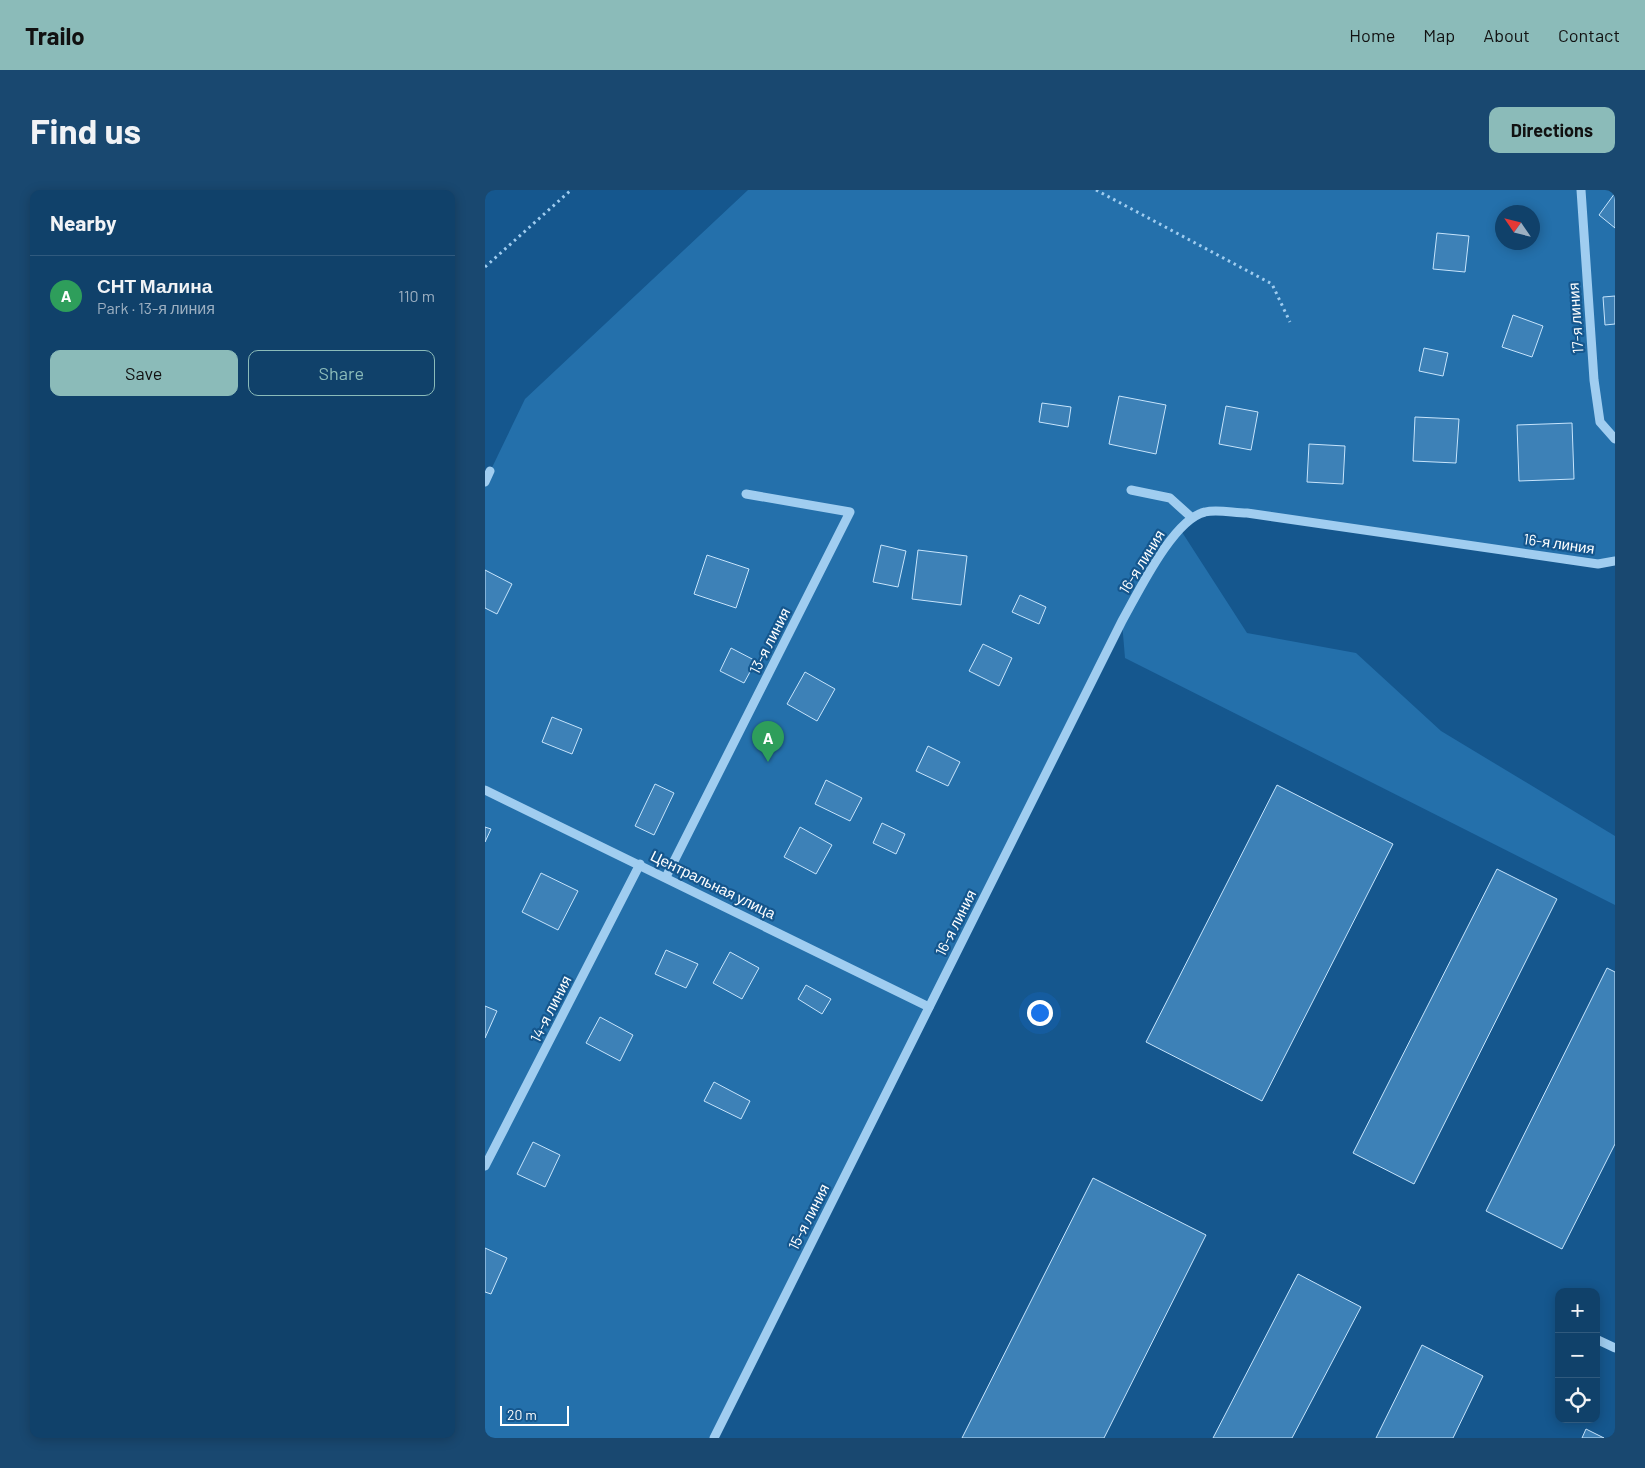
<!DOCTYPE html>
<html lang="en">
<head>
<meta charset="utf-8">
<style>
  :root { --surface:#10416a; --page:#194870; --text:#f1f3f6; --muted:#9cafc1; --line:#305a7e; --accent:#8bbbb9 }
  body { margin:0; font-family:Barlow,sans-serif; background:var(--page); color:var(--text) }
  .controls { position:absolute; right:15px; bottom:15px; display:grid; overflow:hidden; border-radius:10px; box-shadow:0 2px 12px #0003 }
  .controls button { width:45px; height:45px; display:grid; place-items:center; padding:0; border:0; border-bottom:1px solid var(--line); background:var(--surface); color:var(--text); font:25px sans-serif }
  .compass { position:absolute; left:1010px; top:15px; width:45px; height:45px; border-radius:50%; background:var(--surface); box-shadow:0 2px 12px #0003; rotate:305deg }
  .scale { position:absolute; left:15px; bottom:12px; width:69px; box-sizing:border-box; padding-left:5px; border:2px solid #fff; border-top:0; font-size:14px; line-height:18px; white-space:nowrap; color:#fff; -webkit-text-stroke:4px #15578e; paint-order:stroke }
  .you { position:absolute; left:554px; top:822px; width:18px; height:18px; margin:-12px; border:4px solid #fff; border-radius:50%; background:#1a73e8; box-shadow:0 0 0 8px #1a73e833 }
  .badge { display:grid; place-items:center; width:32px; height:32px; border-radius:50%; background:var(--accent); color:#fff; font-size:16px; font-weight:700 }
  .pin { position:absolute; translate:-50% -41px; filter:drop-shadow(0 1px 2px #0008) }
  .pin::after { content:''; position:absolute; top:26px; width:18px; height:15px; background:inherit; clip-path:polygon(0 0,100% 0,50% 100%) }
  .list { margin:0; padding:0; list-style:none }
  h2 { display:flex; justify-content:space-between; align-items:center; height:65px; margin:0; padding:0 20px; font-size:21px }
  h2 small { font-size:16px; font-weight:400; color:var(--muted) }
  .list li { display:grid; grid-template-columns:32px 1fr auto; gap:15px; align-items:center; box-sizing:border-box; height:80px; padding:0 20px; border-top:1px solid var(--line) }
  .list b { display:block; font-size:19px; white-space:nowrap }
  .list p { margin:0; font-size:16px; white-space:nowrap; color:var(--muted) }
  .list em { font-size:16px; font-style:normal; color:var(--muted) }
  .actions { display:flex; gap:10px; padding:15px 20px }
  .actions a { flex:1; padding:11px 0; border:1px solid var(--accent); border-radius:10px; text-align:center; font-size:18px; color:var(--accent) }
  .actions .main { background:var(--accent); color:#111 }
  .icon { flex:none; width:28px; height:28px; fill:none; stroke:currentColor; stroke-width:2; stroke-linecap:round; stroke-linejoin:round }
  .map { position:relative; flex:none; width:1130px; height:1248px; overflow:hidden; border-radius:10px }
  header { display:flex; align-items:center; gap:30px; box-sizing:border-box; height:70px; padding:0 25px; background:var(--accent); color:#111 }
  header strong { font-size:24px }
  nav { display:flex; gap:28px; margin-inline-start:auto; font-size:18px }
  .intro { display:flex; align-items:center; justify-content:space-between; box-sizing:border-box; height:120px; padding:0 30px }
  h1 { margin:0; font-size:35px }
  .button { padding:12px 22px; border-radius:10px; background:var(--accent); color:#111; font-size:18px; font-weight:700 }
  main { display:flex; gap:30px; padding:0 30px }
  aside { flex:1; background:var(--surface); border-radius:10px; box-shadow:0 2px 12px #0003 }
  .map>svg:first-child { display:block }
  .green { fill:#2470ab; fill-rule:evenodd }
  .building { fill:#3d81b7; stroke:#c6e4fc }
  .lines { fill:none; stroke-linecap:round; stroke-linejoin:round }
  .path { stroke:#a0cdf0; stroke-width:3; stroke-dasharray:2.5 4; stroke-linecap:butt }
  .minor { stroke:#a0cdf0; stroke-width:9 }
  .labels { text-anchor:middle; stroke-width:4.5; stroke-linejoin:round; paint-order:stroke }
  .street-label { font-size:15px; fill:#fff; stroke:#15578e }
</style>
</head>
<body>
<header>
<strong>Trailo</strong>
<nav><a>Home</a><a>Map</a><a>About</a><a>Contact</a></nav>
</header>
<div class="intro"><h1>Find us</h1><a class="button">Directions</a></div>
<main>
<aside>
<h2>Nearby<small></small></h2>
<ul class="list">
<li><span class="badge" style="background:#2e9e5b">A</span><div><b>СНТ Малина</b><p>Park · 13-я линия</p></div><em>110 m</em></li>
</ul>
<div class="actions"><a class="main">Save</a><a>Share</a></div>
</aside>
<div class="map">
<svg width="1130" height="1248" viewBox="0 0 1130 1248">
  <rect width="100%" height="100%" fill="#15578e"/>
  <path class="green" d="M263,0H1130V371L1113,374L720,321L695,339L762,443L871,463L956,541L1130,646V715L640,468L637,432L229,1248H0V292L40,209ZM1018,22H1048V52H1018Z"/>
  <g class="building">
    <path d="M1130,3V38L1114,25Z"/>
    <path d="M952,43L984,46L980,82L948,79Z"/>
    <path d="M1130,106V134L1120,135L1118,107Z"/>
    <path d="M1028,125L1058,136L1047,167L1017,157Z"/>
    <path d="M939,158L963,163L958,186L934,181Z"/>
    <path d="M634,206L681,215L671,264L624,254Z"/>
    <path d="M557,213L586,217L583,237L554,232Z"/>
    <path d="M741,216L773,222L766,260L734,254Z"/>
    <path d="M930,227L974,229L971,273L928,271Z"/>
    <path d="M1087,233L1089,289L1034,291L1032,235Z"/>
    <path d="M824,254L860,256L858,294L822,292Z"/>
    <path d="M396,355L421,361L413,397L388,392Z"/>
    <path d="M433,360L482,366L476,415L427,409Z"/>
    <path d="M222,365L264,379L251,418L209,404Z"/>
    <path d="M0,380L27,394L12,424L0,418Z"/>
    <path d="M535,405L561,417L554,434L527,422Z"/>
    <path d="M498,454L527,468L514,496L484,481Z"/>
    <path d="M246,458L271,471L259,493L235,481Z"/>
    <path d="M320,482L350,499L332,531L302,514Z"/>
    <path d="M67,527L97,539L87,564L57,552Z"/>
    <path d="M443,556L475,572L463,596L431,581Z"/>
    <path d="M341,590L377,608L365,631L330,614Z"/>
    <path d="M170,594L189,603L169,645L150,636Z"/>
    <path d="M792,595L908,654L777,911L661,852Z"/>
    <path d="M397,633L420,644L411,664L388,653Z"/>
    <path d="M0,637L6,639L0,652Z"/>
    <path d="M315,637L347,655L331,684L299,667Z"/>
    <path d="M1012,679L1072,709L929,994L868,963Z"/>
    <path d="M56,683L93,701L73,740L37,722Z"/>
    <path d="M181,760L213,774L201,798L170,784Z"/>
    <path d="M245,762L274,778L257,809L228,793Z"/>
    <path d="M1122,778L1130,782V954L1077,1059L1001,1021Z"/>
    <path d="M321,795L346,809L337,824L313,809Z"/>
    <path d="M0,816L12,821L0,848Z"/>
    <path d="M115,827L148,845L135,871L101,853Z"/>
    <path d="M229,892L265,911L256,929L219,911Z"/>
    <path d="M48,952L75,965L60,997L32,984Z"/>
    <path d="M608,988L721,1045L619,1248H477Z"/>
    <path d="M0,1058L22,1068L6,1104L0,1102Z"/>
    <path d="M813,1084L876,1117L807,1248H728Z"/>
    <path d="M937,1155L998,1186L968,1248H891Z"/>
    <path d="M1101,1239L1119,1248H1097Z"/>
  </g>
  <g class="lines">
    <g class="path">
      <path d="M611,0L787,94L805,132"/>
      <path d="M0,77L86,0"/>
    </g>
    <g class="minor">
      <path d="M1096,0L1109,190L1115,232L1130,249"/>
      <path d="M0,292L5,281"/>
      <path d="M646,300L685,308L706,327"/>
      <path d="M0,600L444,817"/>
      <path d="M181,687L365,322L261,304"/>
      <path d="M0,976L155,674"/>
      <path d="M1111,1149L1130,1158"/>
      <path d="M229,1248L637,431C653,403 688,329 720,322C732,319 749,323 762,323L1113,374L1130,371"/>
    </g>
  </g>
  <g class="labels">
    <g class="street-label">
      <text transform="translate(1091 128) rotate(-94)" y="5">17-я линия</text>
      <text transform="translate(1074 354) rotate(8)" y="5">16-я линия</text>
      <text transform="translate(657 372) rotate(-58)" y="5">16-я линия</text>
      <text transform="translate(285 451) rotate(-63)" y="5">13-я линия</text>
      <text transform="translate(228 695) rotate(26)" y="5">Центральная улица</text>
      <text transform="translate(471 733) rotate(-63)" y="5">16-я линия</text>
      <text transform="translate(66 819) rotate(-63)" y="5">14-я линия</text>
      <text transform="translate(324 1027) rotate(-63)" y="5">15-я линия</text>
    </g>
  </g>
</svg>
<div class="controls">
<button>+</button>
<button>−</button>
<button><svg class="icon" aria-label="locate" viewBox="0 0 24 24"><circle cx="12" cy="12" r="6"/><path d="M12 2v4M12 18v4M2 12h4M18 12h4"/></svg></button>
</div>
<svg class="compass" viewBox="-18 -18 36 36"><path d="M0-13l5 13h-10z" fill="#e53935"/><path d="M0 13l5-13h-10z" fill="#9cafc1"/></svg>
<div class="scale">20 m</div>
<div class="you"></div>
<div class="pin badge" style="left:283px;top:572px;background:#2e9e5b">A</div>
</div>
</main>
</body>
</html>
